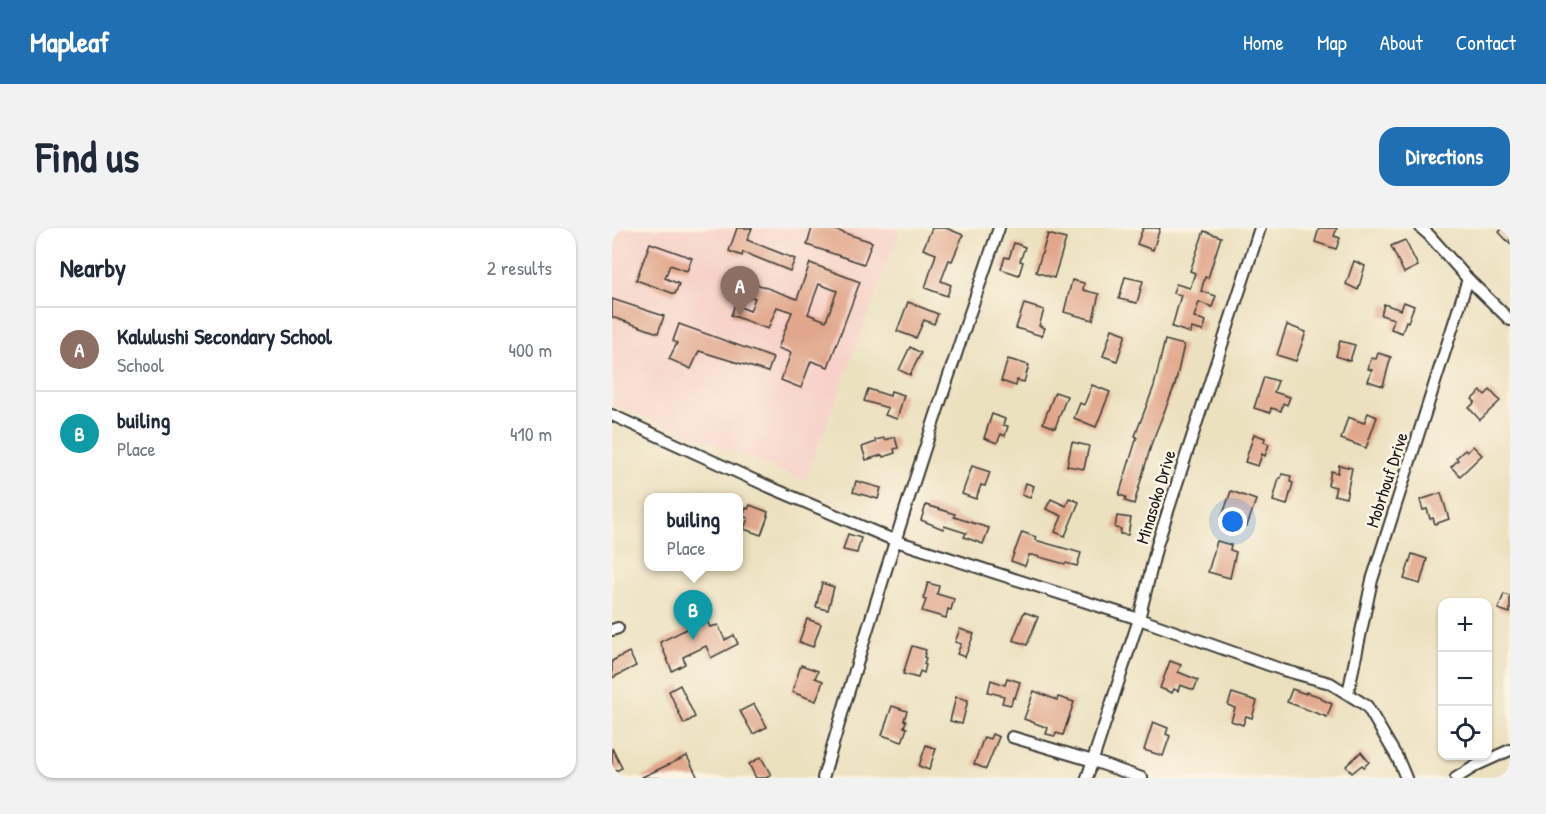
<!DOCTYPE html>
<html lang="en">
<head>
<meta charset="utf-8">
<style>
  :root { --surface:#fff; --page:#f2f2f3; --text:#1f2937; --muted:#747a83; --line:#e0e1e3; --accent:#1f6fb2 }
  body { margin:0; font-family:"Patrick Hand",sans-serif; background:var(--page); color:var(--text) }
  .controls { position:absolute; right:18px; bottom:18px; display:grid; overflow:hidden; border-radius:12px; box-shadow:0 2px 4px #0004 }
  .controls button { width:54px; height:54px; display:grid; place-items:center; padding:0; border:0; border-bottom:2px solid var(--line); background:var(--surface); color:var(--text); font:30px sans-serif }
  .you { position:absolute; left:621px; top:294px; width:21px; height:21px; margin:-15px; border:4px solid #fff; border-radius:50%; background:#1a73e8; box-shadow:0 0 0 9px #1a73e833 }
  .badge { display:grid; place-items:center; width:39px; height:39px; border-radius:50%; background:var(--accent); color:#fff; font-size:20px; font-weight:700 }
  .pin { position:absolute; translate:-50% -50px; filter:drop-shadow(0 2px 3px #0008) }
  .pin::after { content:''; position:absolute; top:32px; width:21px; height:18px; background:inherit; clip-path:polygon(0 0,100% 0,50% 100%) }
  .popup { position:absolute; left:32px; top:265px; width:99px; height:78px; box-sizing:border-box; display:grid; place-content:center; border-radius:12px; background:var(--surface); filter:drop-shadow(0 2px 4px #0005); font-size:20px; white-space:nowrap; color:var(--muted) }
  .popup b { font-size:22px; color:var(--text) }
  .popup::after { content:''; position:absolute; left:50%; top:100%; margin-left:-12px; border:12px solid transparent; border-top-color:var(--surface) }
  .list { margin:0; padding:0; list-style:none }
  h2 { display:flex; justify-content:space-between; align-items:center; height:78px; margin:0; padding:0 24px; font-size:26px }
  h2 small { font-size:20px; font-weight:400; color:var(--muted) }
  .list li { display:grid; grid-template-columns:39px 1fr auto; gap:18px; align-items:center; box-sizing:border-box; height:84px; padding:0 24px; border-top:2px solid var(--line) }
  .list b { display:block; font-size:22px; white-space:nowrap }
  .list p { margin:0; font-size:20px; white-space:nowrap; color:var(--muted) }
  .list em { font-size:20px; font-style:normal; color:var(--muted) }
  .icon { flex:none; width:33px; height:33px; fill:none; stroke:currentColor; stroke-width:2; stroke-linecap:round; stroke-linejoin:round }
  .map { position:relative; flex:none; width:898px; height:550px; overflow:hidden; border-radius:18px }
  header { display:flex; align-items:center; gap:36px; box-sizing:border-box; height:84px; padding:0 30px; background:var(--accent); color:#fff }
  header strong { font-size:28px }
  nav { display:flex; gap:33px; margin-inline-start:auto; font-size:21px }
  .intro { display:flex; align-items:center; justify-content:space-between; box-sizing:border-box; height:144px; padding:0 36px }
  h1 { margin:0; font-size:42px }
  .button { padding:15px 27px; border-radius:18px; background:var(--accent); color:#fff; font-size:21px; font-weight:700 }
  main { display:flex; gap:36px; padding:0 36px }
  aside { flex:1; background:var(--surface); border-radius:18px; box-shadow:0 2px 4px #0004 }
  .map>svg:first-child { display:block }
  .built { fill:#f7d1c7 }
  .building { fill:#e1a78c; fill-rule:evenodd }
  .lines { fill:none; stroke-linecap:round; stroke-linejoin:round }
  .lane-casing { stroke:#3b3a34; stroke-width:8 }
  .street-casing { stroke:#3b3a34; stroke-width:14 }
  .lane { stroke:#fff; stroke-width:5 }
  .street { stroke:#fff; stroke-width:10 }
  .labels { text-anchor:middle; stroke-width:5; stroke-linejoin:round; paint-order:stroke }
  .street-label { font-size:18px; fill:#1c1c1c; stroke:#fcf5e5 }
</style>
</head>
<body>
<header>
<strong>Mapleaf</strong>
<nav><a>Home</a><a>Map</a><a>About</a><a>Contact</a></nav>
</header>
<div class="intro"><h1>Find us</h1><a class="button">Directions</a></div>
<main>
<aside>
<h2>Nearby<small>2 results</small></h2>
<ul class="list">
<li><span class="badge" style="background:#8d6e63">A</span><div><b>Kalulushi Secondary School</b><p>School</p></div><em>400 m</em></li>
<li><span class="badge" style="background:#0f9aa8">B</span><div><b>builing</b><p>Place</p></div><em>410 m</em></li>
</ul>
</aside>
<div class="map">
<svg width="898" height="550" viewBox="0 0 898 550">
  <rect width="100%" height="100%" fill="#fcf5e5"/>
  <filter id="ink" filterUnits="userSpaceOnUse"><feTurbulence type="fractalNoise" baseFrequency=".0167" numOctaves="2"/><feDisplacementMap in="SourceGraphic" scale="12" xChannelSelector="R" yChannelSelector="G"/><feConvolveMatrix kernelMatrix="1 2 1 2 8 2 1 2 1" color-interpolation-filters="sRGB"/></filter>
  <filter id="wash" filterUnits="userSpaceOnUse"><feTurbulence type="fractalNoise" baseFrequency=".008" numOctaves="4" result="noise"/><feDisplacementMap in="SourceGraphic" scale="24" xChannelSelector="R" yChannelSelector="G"/><feGaussianBlur stdDeviation="1.35" result="paint"/><feColorMatrix in="noise" values="0 0 0 0 0 0 0 0 0 0 0 0 0 0 0 0 0 1.4 0 .05"/><feComposite in="paint" operator="in"/></filter>
  <g filter="url(#wash)">
    <rect width="100%" height="100%" fill="#ebe1bf"/>
    <path class="built" d="M0,0H289L193,252L0,176Z"/>
    <g id="blocks">
      <g class="building">
        <path d="M125,0H140L135,12L183,31L178,43L131,24L130,28L117,23Z"/>
        <path d="M200,0H217L260,14L252,36L195,17Z"/>
        <path d="M320,0H334L351,7L340,33L337,32L329,53L339,57L335,68L313,60L324,26L311,21Z"/>
        <path d="M531,0H548L541,22L525,16Z"/>
        <path d="M707,0H725L722,8L728,10L724,21L703,14Z"/>
        <path d="M891,0H898V16L887,4Z"/>
        <path d="M592,3L609,9L596,50L593,49L589,63L604,68L600,79L587,74L582,89L594,93L591,103L579,100L578,105L560,99L569,67L561,65L564,56L578,60L583,45L578,43Z"/>
        <path d="M436,6L454,11L442,50L424,44Z"/>
        <path d="M793,12L806,38L792,45L779,18Z"/>
        <path d="M38,15L80,30L75,43L58,37L53,50L67,56L63,66L24,52Z"/>
        <path d="M402,15L413,19L408,33L411,34L407,47L389,41L393,29L397,30Z"/>
        <path d="M742,33L753,38L746,62L734,56Z"/>
        <path d="M198,35L248,54L216,139L199,133L189,160L169,152L179,125L166,120L180,84L165,79L156,101L119,87L123,77L138,83L143,70L126,64L131,51L185,71ZM207,56L225,63L214,93L196,86Z"/>
        <path d="M513,49L531,53L525,75L507,71Z"/>
        <path d="M460,52L472,55L471,62L487,66L481,92L452,84Z"/>
        <path d="M0,71L52,88L46,105L0,89Z"/>
        <path d="M296,74L326,86L322,96L312,92L304,110L285,103Z"/>
        <path d="M792,74L802,78L796,94L794,93L790,105L779,101L782,91L769,87L772,76L789,82Z"/>
        <path d="M412,76L432,82L427,98L433,100L430,108L404,100Z"/>
        <path d="M67,96L161,130L156,144L87,123L79,141L57,131L65,115L61,113Z"/>
        <path d="M675,97L694,104L684,133L665,127Z"/>
        <path d="M500,101L514,106L505,133L491,128Z"/>
        <path d="M553,112L572,117L563,157L540,214L522,276L513,273L514,269L507,267L525,209L523,208L542,158Z"/>
        <path d="M728,113L743,117L738,133L724,128Z"/>
        <path d="M298,119L309,125L298,147L287,142Z"/>
        <path d="M766,125L779,129L771,158L756,153L760,142L756,141L759,130L764,131Z"/>
        <path d="M396,131L417,137L412,154L405,152L404,158L389,153Z"/>
        <path d="M652,149L666,153L662,164L678,169L675,177L671,175L669,183L659,180L658,185L642,180Z"/>
        <path d="M480,157L498,164L484,199L462,190L468,175L472,177Z"/>
        <path d="M256,161L278,168L279,163L292,167L285,191L273,187L276,180L252,173Z"/>
        <path d="M878,162L888,173L868,192L857,180L863,174L860,171L869,163L873,167Z"/>
        <path d="M443,164L455,168L443,200L431,195Z"/>
        <path d="M756,185L765,189L754,220L729,211L736,189L752,195Z"/>
        <path d="M380,186L393,191L391,197L396,198L393,208L389,206L385,215L372,210Z"/>
        <path d="M642,206L653,210L652,214L657,216L653,228L650,226L646,238L633,234Z"/>
        <path d="M283,209L286,220L282,221L283,225L271,229L270,227L254,232L250,219L264,214L263,212L272,210L273,212Z"/>
        <path d="M460,214L477,218L472,241L455,238Z"/>
        <path d="M861,218L870,227L848,248L839,239L846,232L844,230L853,222L855,224Z"/>
        <path d="M727,237L740,240L734,270L722,267L724,259L716,257L719,243L726,245Z"/>
        <path d="M360,238L378,244L373,258L369,257L364,271L350,266Z"/>
        <path d="M670,246L679,248L678,254L681,255L675,277L661,273L667,250H669Z"/>
        <path d="M244,253L269,260L266,271L241,264Z"/>
        <path d="M414,255L422,258L418,270L410,267Z"/>
        <path d="M619,263L644,272L635,298L610,289Z"/>
        <path d="M829,265L837,291L823,296L821,290L818,291L815,281L811,282L808,272Z"/>
        <path d="M457,270L467,274L453,308L443,304L450,288L434,281L439,271L454,278Z"/>
        <path d="M138,277L156,284L155,288H156L149,307L132,301L136,290L131,288L134,280L136,281Z"/>
        <path d="M314,277L343,286L342,289L377,300L371,316L352,309L354,305L332,298L331,301L309,292Z"/>
        <path d="M505,288L519,290L516,307L508,306L509,301L503,300Z"/>
        <path d="M410,304L424,309L423,312L469,325L465,338L454,335L453,336L420,327H417L413,338L399,333Z"/>
        <path d="M236,306L249,310L245,325L231,322Z"/>
        <path d="M605,313L619,317L618,322L624,324L618,350L596,344Z"/>
        <path d="M800,326L815,331L808,356L792,351Z"/>
        <path d="M210,355L222,359L216,382L204,379Z"/>
        <path d="M316,355L327,358L325,366L342,371L339,382L336,381L334,390L310,383L314,372L311,371Z"/>
        <path d="M892,366L898,368V385L886,381Z"/>
        <path d="M89,380L98,399L106,397L113,412L122,407L126,416L99,430L94,418L71,429L73,436L60,443L48,414L85,396L80,385Z"/>
        <path d="M412,384L426,389L415,417L401,412Z"/>
        <path d="M195,391L209,396L201,419L187,414Z"/>
        <path d="M348,401L362,406L353,429L345,426L349,416L343,414Z"/>
        <path d="M300,418L314,422L312,429L314,430L312,436L314,437L312,445L308,443L306,450L291,446Z"/>
        <path d="M17,424L24,438L0,450V433Z"/>
        <path d="M558,433L569,437L566,444L586,452L582,462L568,457L566,463L562,461L560,465L548,460Z"/>
        <path d="M189,437L206,443L203,450L211,453L204,473L180,464Z"/>
        <path d="M395,450L408,454L403,470L401,469L399,477L390,475L392,468L376,464L379,452L393,457Z"/>
        <path d="M68,457L83,489L72,496L57,463Z"/>
        <path d="M680,461L694,466V464L709,469V471L720,476L715,489L675,474Z"/>
        <path d="M422,463L445,472L446,469L462,474L451,507L444,505L443,508L434,506L436,500L412,491Z"/>
        <path d="M620,465L645,473L640,490L634,488L631,497L619,493L623,480L616,477Z"/>
        <path d="M344,469L356,472L350,496L338,493Z"/>
        <path d="M142,476L155,499L141,506L128,483Z"/>
        <path d="M280,478L295,483L292,492L294,493L292,499L295,500L290,514L270,507Z"/>
        <path d="M541,494L556,500L554,506L558,508L551,528L532,522Z"/>
        <path d="M380,506L387,509L374,541L362,536L372,509L378,511Z"/>
        <path d="M314,517L324,521L317,542L307,538Z"/>
        <path d="M0,520L10,540L2,544L0,540Z"/>
        <path d="M749,524L757,534L752,539L750,537L740,545L734,538Z"/>
        <path d="M75,528L86,550H28Z"/>
        <path d="M149,529L159,547L154,550H144L137,536Z"/>
      </g>
    </g>
  </g>
  <g filter="url(#ink)">
    <use href="#blocks" fill-opacity="0" stroke="#3b3a34" stroke-width="1.5"/>
    <g class="lines">
      <defs>
        <path id="lane" d="M0,3L3,0"/>
        <g id="street">
          <path d="M809,0L817,7L856,51L898,92"/>
          <path d="M0,187L153,257L284,313L527,391L671,442L718,455L755,478L786,531L794,550"/>
          <path d="M0,402L6,400"/>
          <path d="M736,465L760,352L856,51"/>
          <path d="M400,509L481,533L530,550"/>
          <path d="M211,550C265,365 324,182 387,0"/>
          <path d="M475,550L527,391L545,317L648,0"/>
          <path d="M844,550L867,536L898,522"/>
        </g>
      </defs>
      <use href="#lane" class="lane-casing"/>
      <use href="#street" class="street-casing"/>
      <use href="#lane" class="lane"/>
      <use href="#street" class="street"/>
    </g>
  </g>
  <g class="labels">
    <g class="street-label">
      <text transform="translate(775 252) rotate(-72)" y="6">Mobrhouf Drive</text>
      <text transform="translate(544 269) rotate(-73)" y="6">Minasoko Drive</text>
    </g>
  </g>
</svg>
<div class="controls">
<button>+</button>
<button>−</button>
<button><svg class="icon" aria-label="locate" viewBox="0 0 24 24"><circle cx="12" cy="12" r="6"/><path d="M12 2v4M12 18v4M2 12h4M18 12h4"/></svg></button>
</div>
<div class="you"></div>
<div class="pin badge" style="left:128px;top:88px;background:#8d6e63">A</div>
<div class="pin badge" style="left:81px;top:412px;background:#0f9aa8">B</div>
<div class="popup"><b>builing</b>Place</div>
</div>
</main>
</body>
</html>
